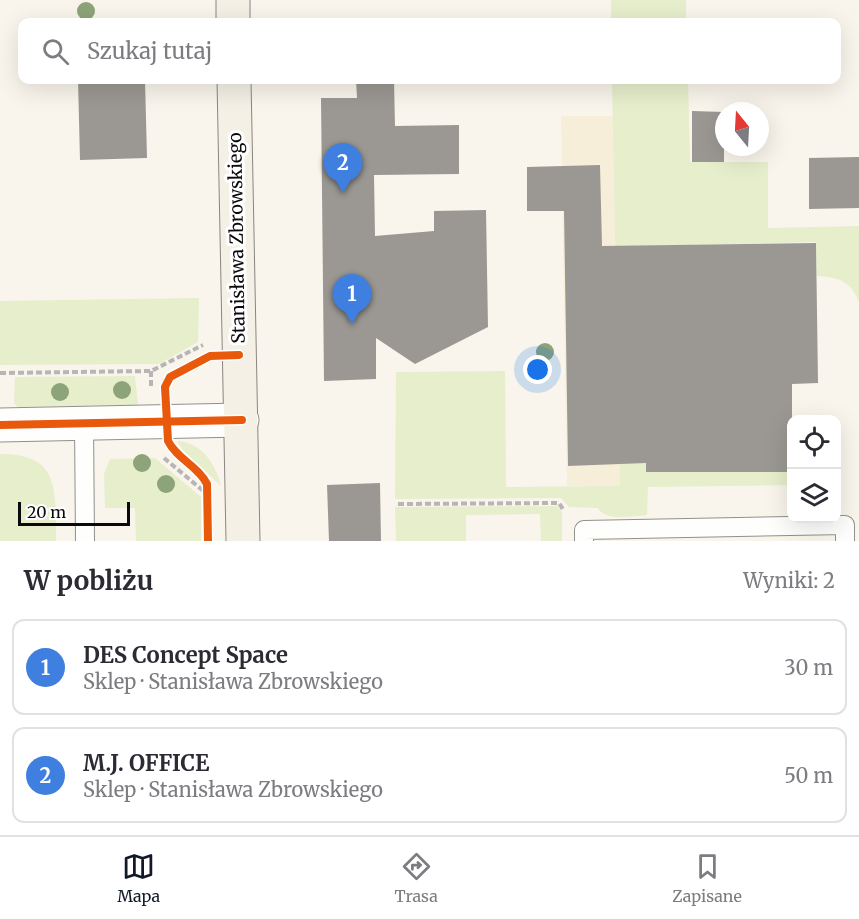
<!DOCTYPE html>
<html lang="pl">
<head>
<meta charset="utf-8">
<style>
  :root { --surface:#fff; --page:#f2f2f3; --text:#2b2b33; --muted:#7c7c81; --line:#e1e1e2; --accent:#111827 }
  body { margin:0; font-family:Merriweather,serif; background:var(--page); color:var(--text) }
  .controls { position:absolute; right:18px; bottom:18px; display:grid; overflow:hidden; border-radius:12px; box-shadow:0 6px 24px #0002 }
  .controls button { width:54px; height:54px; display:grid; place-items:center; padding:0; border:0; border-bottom:2px solid var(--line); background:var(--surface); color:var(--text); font:30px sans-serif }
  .compass { position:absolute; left:715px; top:102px; width:54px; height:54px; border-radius:50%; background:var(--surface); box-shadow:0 6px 24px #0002; rotate:342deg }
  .scale { position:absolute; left:18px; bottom:15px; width:112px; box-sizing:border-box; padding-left:6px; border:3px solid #0a0a0a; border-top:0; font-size:16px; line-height:21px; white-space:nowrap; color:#0a0a0a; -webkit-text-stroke:4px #fff; paint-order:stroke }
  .you { position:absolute; left:538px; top:370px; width:21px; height:21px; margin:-15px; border:4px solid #fff; border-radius:50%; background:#1a73e8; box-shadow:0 0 0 9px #1a73e833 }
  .badge { display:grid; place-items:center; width:39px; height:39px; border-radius:50%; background:var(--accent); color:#fff; font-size:20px; font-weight:700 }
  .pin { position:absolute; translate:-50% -50px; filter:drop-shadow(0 2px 3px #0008) }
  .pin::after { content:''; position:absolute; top:32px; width:21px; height:18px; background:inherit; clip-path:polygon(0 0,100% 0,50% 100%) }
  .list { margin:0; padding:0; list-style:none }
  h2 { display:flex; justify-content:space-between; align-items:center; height:78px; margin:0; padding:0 24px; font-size:26px }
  h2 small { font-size:20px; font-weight:400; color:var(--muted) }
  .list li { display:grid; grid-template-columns:39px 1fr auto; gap:18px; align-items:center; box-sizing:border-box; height:96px; margin:0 12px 12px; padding:0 12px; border:2px solid var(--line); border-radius:12px }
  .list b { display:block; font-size:22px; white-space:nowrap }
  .list p { margin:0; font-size:20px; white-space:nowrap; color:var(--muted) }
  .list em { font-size:20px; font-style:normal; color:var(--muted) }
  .icon { flex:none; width:33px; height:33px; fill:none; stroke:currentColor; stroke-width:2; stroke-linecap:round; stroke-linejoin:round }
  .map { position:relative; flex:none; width:859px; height:541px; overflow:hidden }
  .search { position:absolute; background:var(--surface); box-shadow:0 6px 24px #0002; left:18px; right:18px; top:18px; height:66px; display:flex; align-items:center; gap:15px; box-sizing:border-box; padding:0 21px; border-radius:12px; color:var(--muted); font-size:22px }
  .sheet { height:294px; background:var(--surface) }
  nav { display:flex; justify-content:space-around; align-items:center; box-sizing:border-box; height:84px; border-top:2px solid var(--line); background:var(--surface); font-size:16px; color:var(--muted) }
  nav a { display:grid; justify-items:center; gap:3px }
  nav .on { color:var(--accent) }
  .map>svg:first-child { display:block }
  .farmland { fill:#f6eed8 }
  .green { fill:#e6eecc }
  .building { fill:#9b9893 }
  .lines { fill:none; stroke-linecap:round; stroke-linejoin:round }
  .lane-casing { stroke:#92908c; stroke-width:20 }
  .street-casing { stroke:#92908c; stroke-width:35 }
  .secondary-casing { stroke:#888682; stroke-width:35 }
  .path { stroke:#b7b6b5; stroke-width:4; stroke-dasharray:6 3; stroke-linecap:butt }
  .lane { stroke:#fefefc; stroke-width:18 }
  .street { stroke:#fefefc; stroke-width:33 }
  .secondary { stroke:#f4f0e6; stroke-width:33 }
  .cycleway-casing { stroke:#fff; stroke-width:11 }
  .cycleway { stroke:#e8590c; stroke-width:8 }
  .tree { fill:#8da379 }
  .labels { text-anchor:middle; stroke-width:6; stroke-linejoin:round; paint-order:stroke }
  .street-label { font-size:18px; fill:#0a0a0a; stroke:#fff }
</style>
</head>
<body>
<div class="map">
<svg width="859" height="541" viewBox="0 0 859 541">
  <rect width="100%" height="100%" fill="#f9f5ec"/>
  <path class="farmland" d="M561,116H613L620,486H567Z"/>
  <g class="green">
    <rect x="611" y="0" width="75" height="22"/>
    <path d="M612,80H688L690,162H768V228L859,226V303C852,281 838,277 817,276L816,242L644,246L646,472H791V485L648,487L647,515C634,516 605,522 598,508L569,507L561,498L395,499L396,372L505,371L506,487L620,486Z"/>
    <path d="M199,298L198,342L159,364L0,365V301Z"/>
    <path d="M135,376L138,405L18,407L14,403L15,377Z"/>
    <path d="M177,441C203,443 215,464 221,486L183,450Z"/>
    <path d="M0,454C62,453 55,493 56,541H0Z"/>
    <path d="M155,458L201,497V541H136L135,508H105L104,474L110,459Z"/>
    <path d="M557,506L562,512V541H541L540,514L466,515V541H396L395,507Z"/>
  </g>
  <g class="building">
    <path d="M78,80H145L147,158L80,160Z"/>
    <path d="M356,80H394L395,126L459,125V174L374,175L375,236L434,231V211L486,210L488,327L415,364L376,338V379L324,381L321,98H357Z"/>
    <path d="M692,111L724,112V162H692Z"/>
    <path d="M859,157V208L809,209V158Z"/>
    <path d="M600,165L602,246L816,243L818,383L792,384V472H646V463L568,466L564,211H527V167Z"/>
    <path d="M380,483L381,541H329L327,485Z"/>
  </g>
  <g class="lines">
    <defs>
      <g id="lane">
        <path d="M84,423L85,541"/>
        <path d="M584,541V530L845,525V541"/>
      </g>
      <path id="street" d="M0,425L242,420"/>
      <g id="secondary">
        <path d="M233,0V22"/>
        <path d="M234,80L243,541"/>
      </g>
    </defs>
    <use href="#lane" class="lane-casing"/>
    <use href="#street" class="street-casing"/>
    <use href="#secondary" class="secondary-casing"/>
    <g class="path">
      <path d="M0,373L151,371L203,345"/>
      <path d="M151,386V371"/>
      <path d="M164,458L207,494"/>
      <path d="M398,504L559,503L564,511"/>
    </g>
    <use href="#lane" class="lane"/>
    <use href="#street" class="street"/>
    <use href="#secondary" class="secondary"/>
    <defs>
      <g id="cycleway">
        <path d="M0,425L242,420"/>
        <path d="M208,541L207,484C198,466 177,459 168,441L165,387L170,377L210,356L239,355"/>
      </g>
    </defs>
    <use href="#cycleway" class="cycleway-casing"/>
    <use href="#cycleway" class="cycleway"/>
  </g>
  <g class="tree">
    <circle cx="86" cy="11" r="9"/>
    <circle cx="545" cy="352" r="9"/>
    <circle cx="122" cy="390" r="9"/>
    <circle cx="60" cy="392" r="9"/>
    <circle cx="142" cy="463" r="9"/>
    <circle cx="166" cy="484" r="9"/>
  </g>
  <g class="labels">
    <g class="street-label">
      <text transform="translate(237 238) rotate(-91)" y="6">Stanisława Zbrowskiego</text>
    </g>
  </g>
</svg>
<div class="controls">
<button><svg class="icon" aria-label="locate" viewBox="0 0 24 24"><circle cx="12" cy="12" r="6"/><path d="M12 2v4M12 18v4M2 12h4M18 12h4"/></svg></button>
<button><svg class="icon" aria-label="layers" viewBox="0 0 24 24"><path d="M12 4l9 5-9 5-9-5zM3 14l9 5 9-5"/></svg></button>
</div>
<svg class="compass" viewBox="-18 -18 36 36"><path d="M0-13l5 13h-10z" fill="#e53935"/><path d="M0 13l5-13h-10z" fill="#7c7c81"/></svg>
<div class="scale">20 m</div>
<div class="you"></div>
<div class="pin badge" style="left:352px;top:324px;background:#3f7fe0">1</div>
<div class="pin badge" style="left:343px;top:193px;background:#3f7fe0">2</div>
<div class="search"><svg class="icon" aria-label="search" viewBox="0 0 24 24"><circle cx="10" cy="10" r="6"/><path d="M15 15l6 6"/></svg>Szukaj tutaj</div>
</div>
<section class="sheet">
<h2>W pobliżu<small>Wyniki: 2</small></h2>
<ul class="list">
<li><span class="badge" style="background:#3f7fe0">1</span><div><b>DES Concept Space</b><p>Sklep · Stanisława Zbrowskiego</p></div><em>30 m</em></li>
<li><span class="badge" style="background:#3f7fe0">2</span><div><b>M.J. OFFICE</b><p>Sklep · Stanisława Zbrowskiego</p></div><em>50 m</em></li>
</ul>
</section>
<nav>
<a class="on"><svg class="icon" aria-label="map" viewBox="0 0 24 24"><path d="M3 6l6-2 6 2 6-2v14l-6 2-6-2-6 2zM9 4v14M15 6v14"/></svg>Mapa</a>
<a><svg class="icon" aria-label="directions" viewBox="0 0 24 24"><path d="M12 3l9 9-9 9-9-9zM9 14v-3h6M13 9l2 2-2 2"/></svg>Trasa</a>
<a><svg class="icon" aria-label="saved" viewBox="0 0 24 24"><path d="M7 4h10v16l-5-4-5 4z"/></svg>Zapisane</a>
</nav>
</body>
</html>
